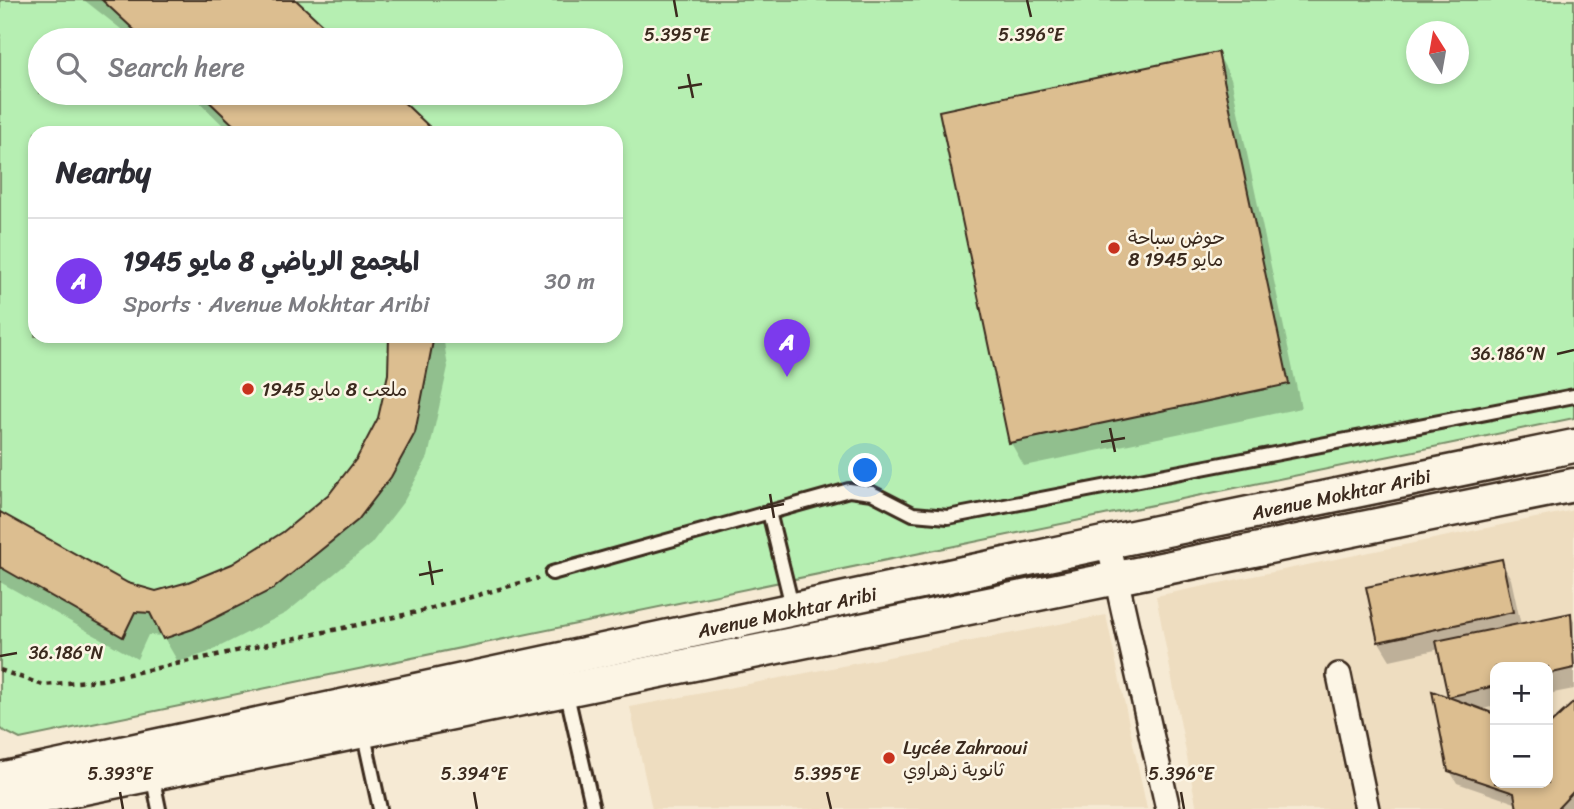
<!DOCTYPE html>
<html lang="en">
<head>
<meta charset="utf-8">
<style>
  :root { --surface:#fff; --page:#f7f7f7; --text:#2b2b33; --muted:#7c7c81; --line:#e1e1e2; --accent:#7c3aed }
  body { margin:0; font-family:Sriracha,"Playpen Sans Arabic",sans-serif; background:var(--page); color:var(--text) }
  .controls { position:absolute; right:21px; bottom:21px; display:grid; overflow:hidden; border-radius:14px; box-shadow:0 4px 10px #0003 }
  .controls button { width:63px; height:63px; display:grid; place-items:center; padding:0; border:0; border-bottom:2px solid var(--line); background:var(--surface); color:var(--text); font:35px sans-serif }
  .compass { position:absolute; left:1406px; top:21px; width:63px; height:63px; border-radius:50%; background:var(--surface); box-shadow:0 4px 10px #0003; rotate:349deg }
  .you { position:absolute; left:866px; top:471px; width:24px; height:24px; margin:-18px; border:5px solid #fff; border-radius:50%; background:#1a73e8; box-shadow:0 0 0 10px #1a73e833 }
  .badge { display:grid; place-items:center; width:46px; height:46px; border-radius:50%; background:var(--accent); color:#fff; font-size:23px; font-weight:700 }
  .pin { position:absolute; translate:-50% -58px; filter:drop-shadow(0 2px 4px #0008) }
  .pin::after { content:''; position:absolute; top:37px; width:24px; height:21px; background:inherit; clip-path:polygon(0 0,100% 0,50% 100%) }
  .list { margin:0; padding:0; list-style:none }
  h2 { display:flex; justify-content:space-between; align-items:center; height:91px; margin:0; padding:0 28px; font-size:30px }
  h2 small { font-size:23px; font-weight:400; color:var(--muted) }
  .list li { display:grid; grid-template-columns:46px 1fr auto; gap:21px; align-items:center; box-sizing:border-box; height:126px; padding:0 28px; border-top:2px solid var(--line) }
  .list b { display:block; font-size:26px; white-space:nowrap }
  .list p { margin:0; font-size:23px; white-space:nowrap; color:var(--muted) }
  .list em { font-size:23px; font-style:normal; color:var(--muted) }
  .icon { flex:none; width:38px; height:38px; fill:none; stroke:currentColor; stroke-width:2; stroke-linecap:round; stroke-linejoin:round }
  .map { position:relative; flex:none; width:1574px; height:809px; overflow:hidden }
  .search { position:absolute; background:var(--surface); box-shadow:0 4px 10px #0003; left:28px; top:28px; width:595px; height:77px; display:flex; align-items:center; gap:18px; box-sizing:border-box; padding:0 24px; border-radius:38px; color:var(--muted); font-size:26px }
  .panel { position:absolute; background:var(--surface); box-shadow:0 4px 10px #0003; left:28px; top:126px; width:595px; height:217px; border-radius:21px }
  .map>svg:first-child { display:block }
  .built { fill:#eeddc0; fill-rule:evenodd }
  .garden { fill:#b6efb2; stroke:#788c68; stroke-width:2; fill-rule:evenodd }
  .shadow { fill:#0003 }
  .building { fill:#dcbe90; stroke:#3b2a1e; stroke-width:2 }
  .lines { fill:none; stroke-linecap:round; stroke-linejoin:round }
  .lane-casing { stroke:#3b2a1e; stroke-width:18 }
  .street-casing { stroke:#3b2a1e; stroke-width:28 }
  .secondary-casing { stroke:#3b2a1e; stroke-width:37 }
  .path { stroke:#3b2a1e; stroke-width:4.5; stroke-dasharray:5 5; stroke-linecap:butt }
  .lane { stroke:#fcf5e5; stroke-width:12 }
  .street { stroke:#fcf5e5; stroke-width:23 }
  .secondary { stroke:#fcf5e5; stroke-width:32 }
  .ticks { fill:none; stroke:#3b2a1e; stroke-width:2.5 }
  .poi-dot { fill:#c8321e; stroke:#fcf5e5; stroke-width:2.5 }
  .labels { text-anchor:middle; stroke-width:5; stroke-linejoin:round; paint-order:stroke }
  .poi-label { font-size:19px; fill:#3b2a1e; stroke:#fcf5e5; text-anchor:start }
  .street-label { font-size:19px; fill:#3b2a1e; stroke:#fcf5e5 }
  .ticks-label { font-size:18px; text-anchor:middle; fill:#3b2a1e; stroke:#fcf5e5; stroke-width:5; stroke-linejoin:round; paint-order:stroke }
</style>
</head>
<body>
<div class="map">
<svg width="1574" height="809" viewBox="0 0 1574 809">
  <rect width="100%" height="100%" fill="#f6ead4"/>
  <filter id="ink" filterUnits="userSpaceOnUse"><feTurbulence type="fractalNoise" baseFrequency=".0143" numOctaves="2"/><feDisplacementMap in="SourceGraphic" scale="14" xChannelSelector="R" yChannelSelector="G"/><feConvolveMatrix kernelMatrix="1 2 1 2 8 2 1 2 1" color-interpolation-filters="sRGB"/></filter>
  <g filter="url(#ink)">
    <g class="built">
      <path d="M1574,510V809H1197L1156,596ZM1495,667H1548V783H1495Z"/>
      <path d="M1106,615L1147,809H652L630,707Z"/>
    </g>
    <path class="garden" d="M0,0H1574V418L20,739L0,729ZM1416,32H1458V74H1416ZM40,40H611V93H40ZM35,133H616V336H35Z"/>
    <g class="shadow">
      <path d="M84,0H294L336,40H135Z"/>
      <path d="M1218,54L1231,78L1301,408L1024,466L1011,443Z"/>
      <path d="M190,93H391L434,133H231Z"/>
      <path d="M390,336H443L448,367L428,457L404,501L371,544L286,613L207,653L178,662L163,636L148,635L137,659L0,582V515L127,585L156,592L189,584L233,566L284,533L331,494L359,459L379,419L390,374Z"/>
      <path d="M1501,561L1511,579L1521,625L1571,615L1574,621V689L1548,694V667H1495V706L1479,710L1495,716V783H1548V728L1574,704V809H1519L1518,804L1457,783L1450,771V699L1440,649L1390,660L1379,642L1368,588Z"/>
    </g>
    <g class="building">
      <path d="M296,0L339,40H145L102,0Z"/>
      <path d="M1218,52L1289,384L1009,443L939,111Z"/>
      <path d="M200,93H394L436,133H242Z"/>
      <path d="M389,336H434L415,433L391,477L358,520L273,589L193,629L163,639L150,613L135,612L123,637L0,567V512L128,583L156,591L188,582L232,564L283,532L330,493L357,458L378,418L388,374Z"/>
      <path d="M1502,559L1513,612L1378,642L1366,587Z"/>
      <path d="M1571,613L1574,668L1548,674V667H1495V686L1448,697L1436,641Z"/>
      <path d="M1432,691L1495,714V783H1548V726L1574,702V791L1557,809H1517L1514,793L1448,771Z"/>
    </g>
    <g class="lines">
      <defs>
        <g id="lane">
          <path d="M769,512L793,610"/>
          <path d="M552,573L849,490L872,493L913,514L948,517L1574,396"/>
          <path d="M566,690L593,809"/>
          <path d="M363,731L380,809"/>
          <path d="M152,775L159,809"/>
        </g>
        <g id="street">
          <path d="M1108,542L1168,809"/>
          <path d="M1339,675L1367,809"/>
        </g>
        <g id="secondary">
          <path d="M0,779L1108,542L1574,446"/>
          <path d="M0,805L1574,485"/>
        </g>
      </defs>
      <use href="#lane" class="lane-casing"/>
      <use href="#street" class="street-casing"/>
      <use href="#secondary" class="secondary-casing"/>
      <path class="path" d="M0,670L43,685L101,680L422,611L538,578"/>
      <use href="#lane" class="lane"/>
      <use href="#street" class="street"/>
      <use href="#secondary" class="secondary"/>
    </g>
  </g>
  <path class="ticks" d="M674,0L677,17M1027,0L1031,17M688,74L693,98M678,88L702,84M1557,354L1574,350M1110,428L1115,452M1101,442L1125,438M770,494L774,518M760,509L784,504M429,561L433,585M419,575L443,570M0,656L17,653M120,792L123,809M474,792L477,809M827,792L831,809M1181,792L1184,809"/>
  <g class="poi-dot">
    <circle cx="1114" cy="248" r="7"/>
    <circle cx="248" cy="389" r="7"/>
    <circle cx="889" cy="758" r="7"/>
  </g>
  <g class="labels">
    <g class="poi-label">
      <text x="1128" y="244">حوض سباحة<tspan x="1128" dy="22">8 مايو 1945</tspan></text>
      <text x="262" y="396">ملعب 8 مايو 1945</text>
      <text x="903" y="754">Lycée Zahraoui<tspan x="903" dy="22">ثانوية زهراوي</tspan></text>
    </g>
    <g class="street-label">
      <text transform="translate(1341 494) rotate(-12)" y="7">Avenue Mokhtar Aribi</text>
      <text transform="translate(787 612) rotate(-12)" y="7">Avenue Mokhtar Aribi</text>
    </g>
  </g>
  <g class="ticks-label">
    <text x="677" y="41">5.395°E</text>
    <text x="1031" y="41">5.396°E</text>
    <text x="1508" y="360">36.186°N</text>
    <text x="66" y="659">36.186°N</text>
    <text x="120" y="780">5.393°E</text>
    <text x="474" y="780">5.394°E</text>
    <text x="827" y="780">5.395°E</text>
    <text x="1181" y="780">5.396°E</text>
  </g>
</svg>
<div class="controls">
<button>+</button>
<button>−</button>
</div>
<svg class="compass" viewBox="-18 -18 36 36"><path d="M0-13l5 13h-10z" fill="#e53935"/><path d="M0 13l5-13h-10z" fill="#7c7c81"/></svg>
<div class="you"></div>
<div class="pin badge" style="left:787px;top:377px">A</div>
<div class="search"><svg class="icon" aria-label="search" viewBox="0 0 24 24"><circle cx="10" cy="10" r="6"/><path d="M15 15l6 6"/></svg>Search here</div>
<section class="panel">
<h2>Nearby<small></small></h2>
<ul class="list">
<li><span class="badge">A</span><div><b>المجمع الرياضي 8 مايو 1945</b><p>Sports · Avenue Mokhtar Aribi</p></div><em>30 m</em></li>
</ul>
</section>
</div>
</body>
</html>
